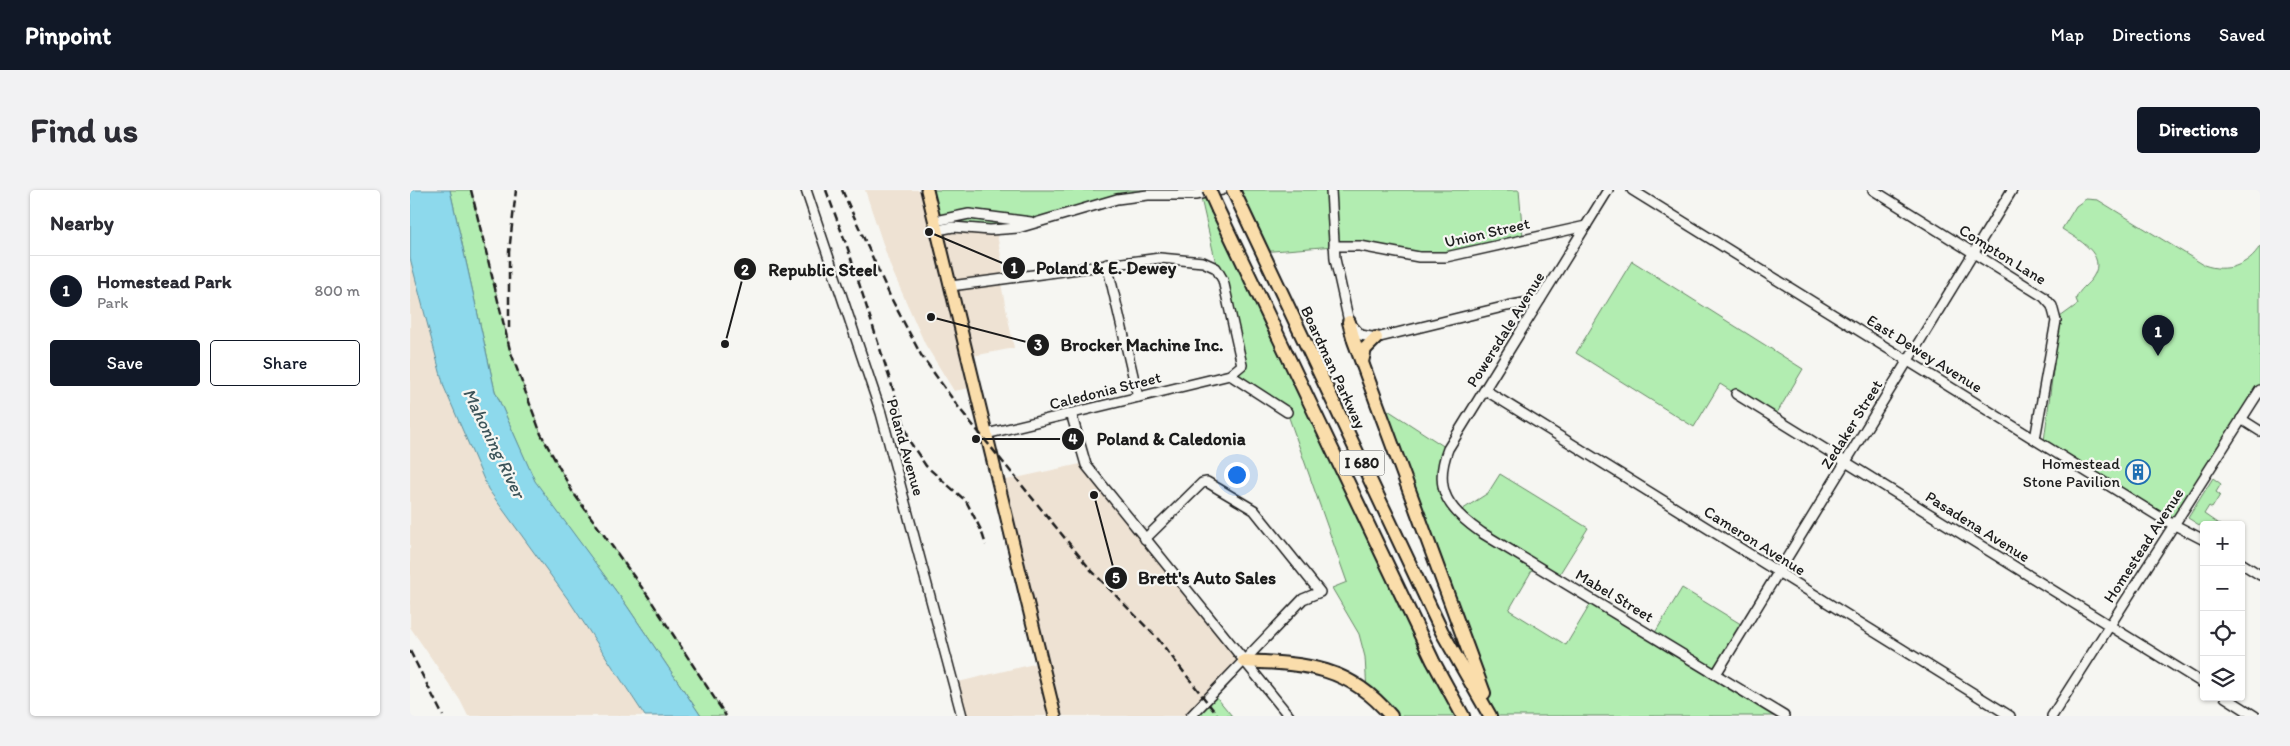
<!DOCTYPE html>
<html lang="en">
<head>
<meta charset="utf-8">
<style>
  :root { --surface:#fff; --page:#f2f2f3; --text:#2b2b33; --muted:#7c7c81; --line:#e1e1e2; --accent:#111827 }
  body { margin:0; font-family:Itim,sans-serif; background:var(--page); color:var(--text) }
  .controls { position:absolute; right:15px; bottom:15px; display:grid; overflow:hidden; border-radius:5px; box-shadow:0 1px 4px #0004 }
  .controls button { width:45px; height:45px; display:grid; place-items:center; padding:0; border:0; border-bottom:1px solid var(--line); background:var(--surface); color:var(--text); font:25px sans-serif }
  .you { position:absolute; left:826px; top:284px; width:18px; height:18px; margin:-12px; border:4px solid #fff; border-radius:50%; background:#1a73e8; box-shadow:0 0 0 8px #1a73e833 }
  .badge { display:grid; place-items:center; width:32px; height:32px; border-radius:50%; background:var(--accent); color:#fff; font-size:16px; font-weight:700 }
  .pin { position:absolute; translate:-50% -41px; filter:drop-shadow(0 1px 2px #0008) }
  .pin::after { content:''; position:absolute; top:26px; width:18px; height:15px; background:inherit; clip-path:polygon(0 0,100% 0,50% 100%) }
  .list { margin:0; padding:0; list-style:none }
  h2 { display:flex; justify-content:space-between; align-items:center; height:65px; margin:0; padding:0 20px; font-size:21px }
  h2 small { font-size:16px; font-weight:400; color:var(--muted) }
  .list li { display:grid; grid-template-columns:32px 1fr auto; gap:15px; align-items:center; box-sizing:border-box; height:70px; padding:0 20px; border-top:1px solid var(--line) }
  .list b { display:block; font-size:19px; white-space:nowrap }
  .list p { margin:0; font-size:16px; white-space:nowrap; color:var(--muted) }
  .list em { font-size:16px; font-style:normal; color:var(--muted) }
  .actions { display:flex; gap:10px; padding:15px 20px }
  .actions a { flex:1; padding:11px 0; border:1px solid var(--accent); border-radius:5px; text-align:center; font-size:18px; color:var(--accent) }
  .actions .main { background:var(--accent); color:#fff }
  .icon { flex:none; width:28px; height:28px; fill:none; stroke:currentColor; stroke-width:2; stroke-linecap:round; stroke-linejoin:round }
  .map { position:relative; flex:none; width:1850px; height:526px; overflow:hidden; border-radius:5px }
  header { display:flex; align-items:center; gap:30px; box-sizing:border-box; height:70px; padding:0 25px; background:var(--accent); color:#fff }
  header strong { font-size:24px }
  nav { display:flex; gap:28px; margin-inline-start:auto; font-size:18px }
  .intro { display:flex; align-items:center; justify-content:space-between; box-sizing:border-box; height:120px; padding:0 30px }
  h1 { margin:0; font-size:35px }
  .button { padding:12px 22px; border-radius:5px; background:var(--accent); color:#fff; font-size:18px; font-weight:700 }
  main { display:flex; gap:30px; padding:0 30px }
  aside { flex:1; background:var(--surface); border-radius:5px; box-shadow:0 1px 4px #0004 }
  .map>svg:first-child { display:block }
  .built { fill:#eee2d3 }
  .green { fill:#b2edb1; stroke:#678466 }
  .water { fill:#8dd9ec; stroke:#608d99 }
  .lines { fill:none; stroke-linecap:round; stroke-linejoin:round }
  .minor-casing { stroke:#1c1c1c; stroke-width:12 }
  .major-casing { stroke:#1c1c1c; stroke-width:15 }
  .highway-casing { stroke:#1c1c1c; stroke-width:16 }
  .minor { stroke:#f6f6f2; stroke-width:9 }
  .major { stroke:#faddab; stroke-width:11 }
  .highway { stroke:#faddab; stroke-width:12 }
  .rail { stroke:#1c1c1c; stroke-width:2.5; stroke-dasharray:8 4; stroke-linecap:butt }
  .highway-bridge-casing { stroke:#1c1c1c; stroke-width:16; stroke-linecap:butt }
  .highway-bridge { stroke:#faddab; stroke-width:12 }
  .labels { text-anchor:middle; stroke-width:4.5; stroke-linejoin:round; paint-order:stroke }
  .shield { fill:#f6f6f2; stroke:#5d5d5c; stroke-width:1 }
  .shield-label { font-size:15px; font-weight:bold; fill:#1c1c1c }
  .street-label { font-size:16px; fill:#1c1c1c; stroke:#f6f6f2 }
  .poi-label { font-size:16px; fill:#1c1c1c; stroke:#f6f6f2; text-anchor:end }
  .water-label { font-size:18px; font-style:italic; fill:#3e555a; stroke:#f6f6f2 }
  .leader { fill:none; stroke:#1c1c1c; stroke-width:2 }
  .callout-dot { fill:#1c1c1c; stroke:#f6f6f2; stroke-width:2 }
  .mark-label { font-size:15px; text-anchor:middle; font-weight:bold; fill:#fff }
  .callout-label { font-size:18px; text-anchor:middle; font-weight:bold; fill:#1c1c1c; stroke:#f6f6f2; stroke-width:4.5; stroke-linejoin:round; paint-order:stroke }
</style>
</head>
<body>
<header>
<strong>Pinpoint</strong>
<nav><a>Map</a><a>Directions</a><a>Saved</a></nav>
</header>
<div class="intro"><h1>Find us</h1><a class="button">Directions</a></div>
<main>
<aside>
<h2>Nearby<small></small></h2>
<ul class="list">
<li><span class="badge">1</span><div><b>Homestead Park</b><p>Park</p></div><em>800 m</em></li>
</ul>
<div class="actions"><a class="main">Save</a><a>Share</a></div>
</aside>
<div class="map">
<svg width="1850" height="526" viewBox="0 0 1850 526">
  <rect width="100%" height="100%" fill="#f6f6f2"/>
  <filter id="ink" filterUnits="userSpaceOnUse"><feTurbulence type="fractalNoise" baseFrequency=".02" numOctaves="2"/><feDisplacementMap in="SourceGraphic" scale="10" xChannelSelector="R" yChannelSelector="G"/><feConvolveMatrix kernelMatrix="1 2 1 2 8 2 1 2 1" color-interpolation-filters="sRGB"/></filter>
  <g filter="url(#ink)">
    <g class="built">
      <path d="M455,0H517L586,39L595,88L590,89L604,158L558,167L565,197L544,201L515,154L481,78Z"/>
      <path d="M0,68L34,197L160,412L235,526H58L50,510L0,437Z"/>
      <path d="M675,273L834,471L781,526H552L544,493L632,472L587,292Z"/>
    </g>
    <g class="green">
      <path d="M40,0H61L100,160L131,244L162,301L238,406L316,526H291L217,416L125,292L85,201Z"/>
      <path d="M517,0H798L1053,526H981L957,502L955,467L949,444L922,398L937,392L877,222L820,185L830,178L790,4L738,5L627,33L528,40Z"/>
      <path d="M823,0H1109L1113,48L1036,67L924,56L851,62Z"/>
      <path d="M1676,9L1688,10L1794,75C1816,83 1838,76 1850,56V200L1764,335L1634,251L1650,127L1668,114L1666,109C1669,99 1678,95 1683,87C1698,64 1667,49 1652,39L1666,16Z"/>
      <path d="M1222,71L1393,179L1364,228L1310,194L1284,237L1166,163Z"/>
      <path d="M967,213L1038,259L1032,287L1047,323L1078,303L1090,284L1178,338L1147,388L1125,375L1099,420L1156,455L1183,410L1243,446L1272,398L1334,436L1306,484L1374,526H1084L1072,500Z"/>
      <path d="M1803,288L1811,294L1806,302L1810,305L1802,318L1799,316L1794,324L1810,335H1794V338L1778,328Z"/>
      <path d="M803,503L822,526H781Z"/>
    </g>
    <path class="water" d="M0,0H40L85,201L125,291L217,416L291,526H235L160,412L78,299L34,197L0,68Z"/>
    <g class="lines">
      <defs>
        <g id="minor">
          <path d="M396,0L471,223L552,526"/>
          <path d="M921,0L925,69L939,132L951,145L966,148L1097,116L1130,110"/>
          <path d="M1198,0L1038,259C1022,300 1040,321 1072,343L1374,526"/>
          <path d="M1222,0L1753,329L1794,350"/>
          <path d="M1463,0L1634,107L1642,116L1646,131L1625,249"/>
          <path d="M525,31L559,24L621,32"/>
          <path d="M528,40L543,37L580,40L608,38L707,9L738,5H785L812,0"/>
          <path d="M924,56H950L1009,67H1036L1176,36"/>
          <path d="M697,74L728,207"/>
          <path d="M541,96L750,68L793,72L806,78L813,90L832,175L820,185L576,244"/>
          <path d="M820,185L877,222"/>
          <path d="M1075,200L1600,526"/>
          <path d="M1326,204L1794,494"/>
          <path d="M661,223L676,275L879,526"/>
          <path d="M1831,229L1850,241"/>
          <path d="M735,349L792,293L797,292L844,320L910,402L893,409L781,526"/>
          <path d="M1831,373L1850,385"/>
          <path d="M1306,484L1602,0"/>
          <path d="M1815,507L1845,526"/>
          <path d="M1642,526L1850,200"/>
        </g>
        <path id="major" d="M517,0L645,526"/>
        <g id="highway">
          <path d="M823,0L1032,442L1080,526"/>
          <path d="M808,20L1023,471L1053,526"/>
          <path d="M939,132L944,151L1074,503"/>
          <path d="M952,172L955,159L966,148"/>
          <path d="M834,471C896,474 938,475 981,526"/>
        </g>
      </defs>
      <use href="#minor" class="minor-casing"/>
      <use href="#major" class="major-casing"/>
      <use href="#highway" class="highway-casing"/>
      <use href="#minor" class="minor"/>
      <use href="#major" class="major"/>
      <use href="#highway" class="highway"/>
      <g class="rail">
        <path d="M61,0L100,160L131,244L162,301L238,406L316,526"/>
        <path d="M416,0L438,59L500,252L516,276L556,311L571,340L576,355"/>
        <path d="M432,0L480,106L511,165L549,218L680,379L748,449L808,526"/>
        <path d="M99,138V62L106,0"/>
        <path d="M0,461L33,526"/>
      </g>
      <defs>
        <path id="highway-bridge" d="M799,0L808,20"/>
      </defs>
      <use href="#highway-bridge" class="highway-bridge-casing"/>
      <use href="#highway-bridge" class="highway-bridge"/>
    </g>
  </g>
  <defs>
    <symbol id="building-ring" viewBox="-11 -11 22 22"><circle r="9.5" fill="#f6f6f2" stroke="#1f6fb2" stroke-width="1.5"/><path d="M-4-6H4V6H1V3H-1V6H-4ZM-2.5-4.3h1.7v1.8h-1.7ZM.8-4.3h1.7v1.8H.8ZM-2.5-1h1.7V.8h-1.7ZM.8-1h1.7V.8H.8Z" fill="#1f6fb2"/></symbol>
  </defs>
  <g fill-rule="evenodd">
    <use href="#building-ring" x="1714" y="268" width="28" height="28"/>
  </g>
  <g class="labels">
    <rect class="shield" x="929.5" y="260.5" width="45" height="25" rx="4"/>
    <g class="shield-label">
      <text x="952" y="278">I 680</text>
    </g>
    <g class="street-label">
      <text transform="translate(1077 42) rotate(-13)" y="6">Union Street</text>
      <text transform="translate(1593 64) rotate(32)" y="6">Compton Lane</text>
      <text transform="translate(1095 139) rotate(-58)" y="6">Powersdale Avenue</text>
      <text transform="translate(1515 163) rotate(32)" y="6">East Dewey Avenue</text>
      <text transform="translate(924 177) rotate(65)" y="6">Boardman Parkway</text>
      <text transform="translate(695 200) rotate(-14)" y="6">Caledonia Street</text>
      <text transform="translate(1441 234) rotate(-58)" y="6">Zedaker Street</text>
      <text transform="translate(496 257) rotate(74)" y="6">Poland Avenue</text>
      <text transform="translate(1568 336) rotate(32)" y="6">Pasadena Avenue</text>
      <text transform="translate(1345 350) rotate(32)" y="6">Cameron Avenue</text>
      <text transform="translate(1733 355) rotate(-57)" y="6">Homestead Avenue</text>
      <text transform="translate(1205 405) rotate(31)" y="6">Mabel Street</text>
    </g>
    <g class="poi-label">
      <text x="1710" y="279">Homestead<tspan x="1710" dy="18">Stone Pavilion</tspan></text>
    </g>
    <g class="water-label">
      <text transform="translate(84 253) rotate(64)" y="6">Mahoning River</text>
    </g>
  </g>
  <path class="leader" d="M519 42L604 78M315 154L335 79M521 127L628 155M566 249L663 249M684 305L706 388"/>
  <g class="callout-dot">
    <circle cx="519" cy="42" r="5"/>
    <circle cx="315" cy="154" r="5"/>
    <circle cx="521" cy="127" r="5"/>
    <circle cx="566" cy="249" r="5"/>
    <circle cx="684" cy="305" r="5"/>
    <circle cx="604" cy="78" r="12"/>
    <circle cx="335" cy="79" r="12"/>
    <circle cx="628" cy="155" r="12"/>
    <circle cx="663" cy="249" r="12"/>
    <circle cx="706" cy="388" r="12"/>
  </g>
  <g class="mark-label">
    <text x="604" y="83">1</text>
    <text x="335" y="85">2</text>
    <text x="628" y="160">3</text>
    <text x="663" y="254">4</text>
    <text x="706" y="393">5</text>
  </g>
  <g class="callout-label">
    <text x="696" y="84">Poland &amp; E. Dewey</text>
    <text x="413" y="86">Republic Steel</text>
    <text x="732" y="161">Brocker Machine Inc.</text>
    <text x="761" y="255">Poland &amp; Caledonia</text>
    <text x="797" y="394">Brett's Auto Sales</text>
  </g>
</svg>
<div class="controls">
<button>+</button>
<button>−</button>
<button><svg class="icon" aria-label="locate" viewBox="0 0 24 24"><circle cx="12" cy="12" r="6"/><path d="M12 2v4M12 18v4M2 12h4M18 12h4"/></svg></button>
<button><svg class="icon" aria-label="layers" viewBox="0 0 24 24"><path d="M12 4l9 5-9 5-9-5zM3 14l9 5 9-5"/></svg></button>
</div>
<div class="you"></div>
<div class="pin badge" style="left:1748px;top:166px">1</div>
</div>
</main>
</body>
</html>
